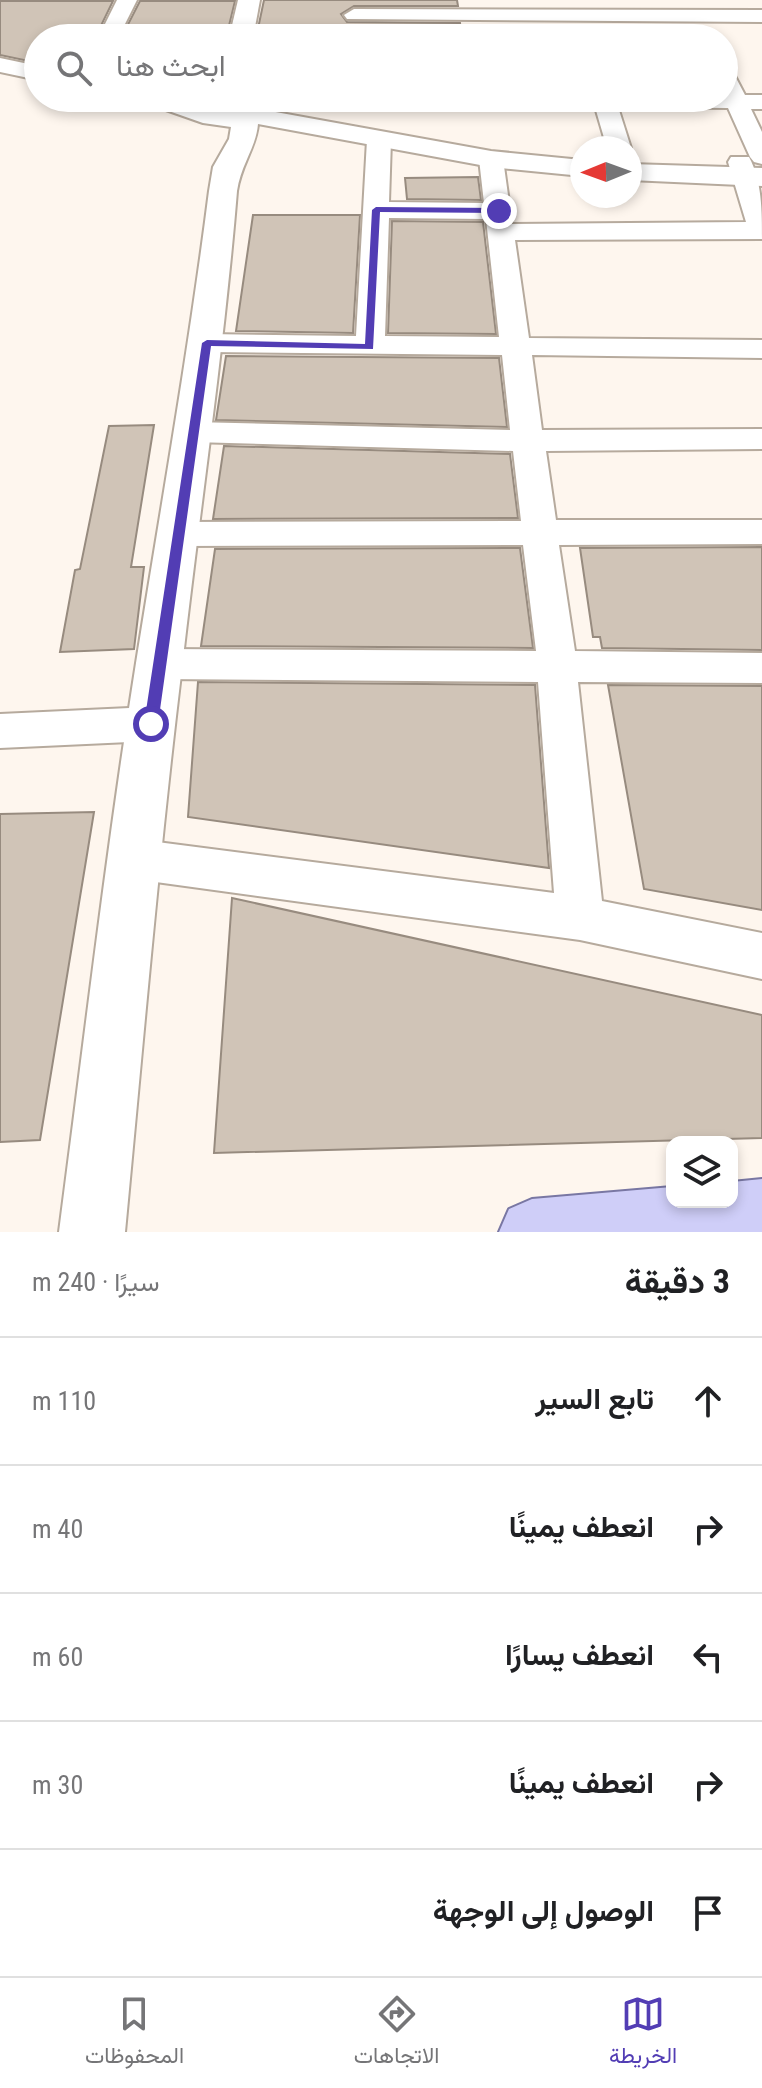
<!DOCTYPE html>
<html lang="ar">
<head>
<meta charset="utf-8">
<style>
  :root { --surface:#fff; --page:#f6f6f6; --text:#202124; --muted:#757577; --line:#e0e0e0; --accent:#523db4 }
  body { margin:0; font-family:"Roboto Condensed",Vazirmatn,sans-serif; background:var(--page); color:var(--text); direction:rtl }
  .controls { position:absolute; right:24px; bottom:24px; display:grid; overflow:hidden; border-radius:16px; box-shadow:0 4px 12px #0003 }
  .controls button { width:72px; height:72px; display:grid; place-items:center; padding:0; border:0; border-bottom:2px solid var(--line); background:var(--surface); color:var(--text); font:40px sans-serif }
  .compass { position:absolute; left:570px; top:136px; width:72px; height:72px; border-radius:50%; background:var(--surface); box-shadow:0 4px 12px #0003; rotate:269deg }
  .stop { position:absolute; width:24px; height:24px; margin:-18px; border:6px solid #523db4; border-radius:50%; background:#fff }
  .stop.end { background:#523db4; border-color:#fff; box-shadow:0 2px 8px #0008 }
  .list { margin:0; padding:0; list-style:none }
  h2 { display:flex; justify-content:space-between; align-items:center; height:104px; margin:0; padding:0 32px; font-size:34px }
  h2 small { font-size:26px; font-weight:400; color:var(--muted) }
  .list li { display:grid; grid-template-columns:52px 1fr auto; gap:24px; align-items:center; box-sizing:border-box; height:128px; padding:0 32px; border-top:2px solid var(--line) }
  .list b { display:block; font-size:30px; white-space:nowrap }
  .list em { font-size:26px; font-style:normal; color:var(--muted) }
  .icon { flex:none; width:44px; height:44px; fill:none; stroke:currentColor; stroke-width:2; stroke-linecap:round; stroke-linejoin:round }
  .map { position:relative; flex:none; width:762px; height:1232px; overflow:hidden; direction:ltr }
  .search { position:absolute; background:var(--surface); box-shadow:0 4px 12px #0003; left:24px; right:24px; top:24px; height:88px; display:flex; align-items:center; gap:20px; box-sizing:border-box; padding:0 28px; border-radius:44px; color:var(--muted); font-size:30px }
  .sheet { height:744px; background:var(--surface) }
  nav { display:flex; justify-content:space-around; align-items:center; box-sizing:border-box; height:112px; border-top:2px solid var(--line); background:var(--surface); font-size:22px; color:var(--muted) }
  nav a { display:grid; justify-items:center; gap:4px }
  nav .on { color:var(--accent) }
  .map>svg:first-child { display:block }
  .building { fill:#d0c4b7; stroke:#978b7f; stroke-width:2 }
  .lines { fill:none; stroke-linecap:round; stroke-linejoin:round }
  .street-casing { stroke:#b6aa9d; stroke-width:4 }
  .secondary-casing { stroke:#b6aa9d; stroke-width:4 }
  .primary-casing { stroke:#7977a3; stroke-width:4 }
  .street { fill:#fff; fill-rule:evenodd }
  .secondary { fill:#fff; fill-rule:evenodd }
  .primary { fill:#cfcef8; fill-rule:evenodd }
  .route { fill:#523db4 }
</style>
</head>
<body>
<div class="map">
<svg width="762" height="1232" viewBox="0 0 762 1232">
  <rect width="100%" height="100%" fill="#fef6ee"/>
  <g class="building">
    <path d="M264,0H457L458,6H354L341,14L347,22L460,23L462,38H256Z"/>
    <path d="M0,1H113L95,38H38V63L0,55Z"/>
    <path d="M140,1H235L226,38H121Z"/>
    <path d="M478,177L481,200L407,199L405,178Z"/>
    <path d="M253,215H360L353,333L236,331Z"/>
    <path d="M392,221L483,222L496,334L388,333Z"/>
    <path d="M226,356L499,358L507,427L216,420Z"/>
    <path d="M154,425L131,567H144L134,649L60,652L75,570L80,569L109,426Z"/>
    <path d="M224,446L510,454L518,518L213,519Z"/>
    <path d="M762,547V650L602,648L600,637H593L580,548Z"/>
    <path d="M520,548L533,648L201,646L215,549Z"/>
    <path d="M198,682L535,685L549,868L188,817Z"/>
    <path d="M608,685L762,686V910L644,889Z"/>
    <path d="M94,812L40,1140L0,1142V814Z"/>
    <path d="M232,898L762,1015V1138L214,1153Z"/>
  </g>
  <g class="lines">
    <defs>
      <g id="street">
        <path d="M117,0H137L118,38H98Z"/>
        <path d="M354,9L762,10V22L347,19L344,15Z"/>
        <path d="M724,75L735,76L745,95H762V109H751L762,132V164L754,162L750,157L728,108L618,107L631,148L630,149L607,148L595,107L418,105L407,98H724Z"/>
        <path d="M379,133L387,135L391,140L389,202L484,203L479,159L483,154H499L503,159L512,224L746,222L728,162L731,157H749C762,181 762,211 762,239L515,240L529,338L762,340V358L532,355L542,430L762,429V449L546,451L556,520H762V544L559,545L575,651L762,653V683L578,682L602,901L762,933V979L580,940L134,879L118,873L111,859L118,845L134,839L554,893L538,682L159,679L145,675L139,664L145,653L159,649L536,651L523,545L178,546L165,543L160,534L165,525L178,522L521,521L513,451L193,442L182,439L177,432L182,425L193,422L510,430L502,355L207,352L197,349L192,343L197,337L207,334L356,336L367,140L371,135ZM389,218L486,219L499,337L385,336Z"/>
        <path d="M151,707L166,712L172,724L166,736L151,741L0,748V714Z"/>
      </g>
      <g id="secondary">
        <path d="M238,0H260L253,38H229Z"/>
        <path d="M0,58L38,66V80L0,72Z"/>
        <path d="M142,98H214L209,106L230,111L246,105V98H272L274,105L270,111L491,151L582,160V176L491,167L258,124C256,148 241,164 237,191C224,350 200,507 182,666C159,854 143,1043 125,1232H59C84,1042 106,852 136,663C161,506 189,349 209,191L213,167L229,139L231,127L203,123L146,103Z"/>
        <path d="M630,164L762,168V186L630,180Z"/>
      </g>
      <path id="primary" d="M762,1179V1232H499L509,1209L532,1199L672,1187V1202H732V1182Z"/>
    </defs>
    <use href="#street" class="street-casing"/>
    <use href="#secondary" class="secondary-casing"/>
    <use href="#primary" class="primary-casing"/>
    <use href="#street" class="street"/>
    <use href="#secondary" class="secondary"/>
    <use href="#primary" class="primary"/>
  </g>
  <path class="route" d="M376,207L499,208L503,211L499,213L380,212L373,349L211,346L158,724L156,728H146L144,724L202,343L207,340L365,344L372,210Z"/>
</svg>
<div class="controls">
<button><svg class="icon" aria-label="layers" viewBox="0 0 24 24"><path d="M12 4l9 5-9 5-9-5zM3 14l9 5 9-5"/></svg></button>
</div>
<svg class="compass" viewBox="-18 -18 36 36"><path d="M0-13l5 13h-10z" fill="#e53935"/><path d="M0 13l5-13h-10z" fill="#757577"/></svg>
<div class="stop" style="left:151px;top:724px"></div>
<div class="stop end" style="left:499px;top:211px"></div>
<div class="search"><svg class="icon" aria-label="search" viewBox="0 0 24 24"><circle cx="10" cy="10" r="6"/><path d="M15 15l6 6"/></svg>ابحث هنا</div>
</div>
<section class="sheet">
<h2>3 دقيقة<small>سيرًا · 240 m</small></h2>
<ul class="list">
<li><svg class="icon" aria-label="ahead" viewBox="0 0 24 24"><path d="M12 20V5M6 11l6-6 6 6"/></svg><div><b>تابع السير</b></div><em>110 m</em></li>
<li><svg class="icon" aria-label="right" viewBox="0 0 24 24"><path d="M7 20v-9h11M14 6l5 5-5 5"/></svg><div><b>انعطف يمينًا</b></div><em>40 m</em></li>
<li><svg class="icon" aria-label="left" viewBox="0 0 24 24"><path d="M17 20v-9H6M10 6l-5 5 5 5"/></svg><div><b>انعطف يسارًا</b></div><em>60 m</em></li>
<li><svg class="icon" aria-label="right" viewBox="0 0 24 24"><path d="M7 20v-9h11M14 6l5 5-5 5"/></svg><div><b>انعطف يمينًا</b></div><em>30 m</em></li>
<li><svg class="icon" aria-label="arrive" viewBox="0 0 24 24"><path d="M6 21V4h12l-3 4 3 4H6"/></svg><div><b>الوصول إلى الوجهة</b></div></li>
</ul>
</section>
<nav>
<a class="on"><svg class="icon" aria-label="map" viewBox="0 0 24 24"><path d="M3 6l6-2 6 2 6-2v14l-6 2-6-2-6 2zM9 4v14M15 6v14"/></svg>الخريطة</a>
<a><svg class="icon" aria-label="directions" viewBox="0 0 24 24"><path d="M12 3l9 9-9 9-9-9zM9 14v-3h6M13 9l2 2-2 2"/></svg>الاتجاهات</a>
<a><svg class="icon" aria-label="saved" viewBox="0 0 24 24"><path d="M7 4h10v16l-5-4-5 4z"/></svg>المحفوظات</a>
</nav>
</body>
</html>
